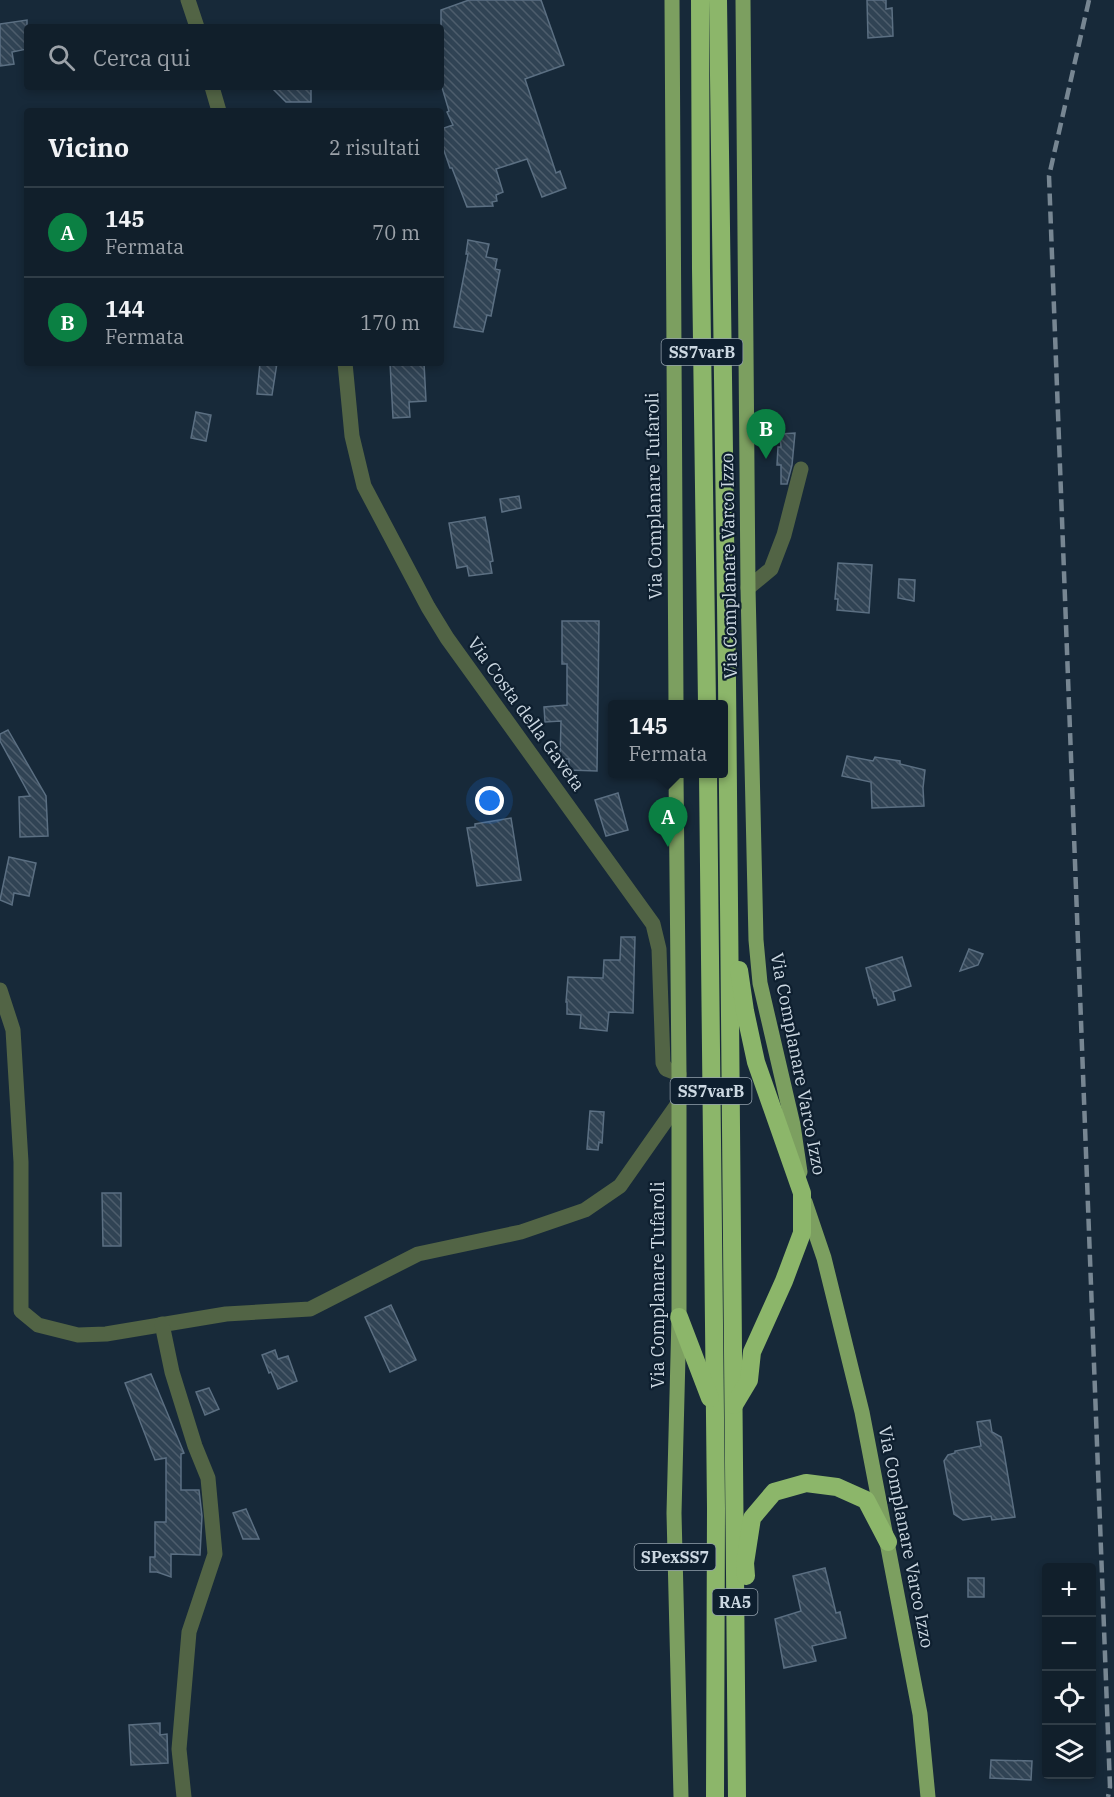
<!DOCTYPE html>
<html lang="it">
<head>
<meta charset="utf-8">
<style>
  :root { --surface:#111f2b; --page:#1a2733; --text:#f1f3f6; --muted:#9ca2a9; --line:#303d47; --accent:#0b8043 }
  body { margin:0; font-family:"IBM Plex Serif",serif; background:var(--page); color:var(--text) }
  .controls { position:absolute; right:18px; bottom:18px; display:grid; overflow:hidden; border-radius:6px; box-shadow:0 3px 9px #0003 }
  .controls button { width:54px; height:54px; display:grid; place-items:center; padding:0; border:0; border-bottom:2px solid var(--line); background:var(--surface); color:var(--text); font:30px sans-serif }
  .you { position:absolute; left:490px; top:801px; width:21px; height:21px; margin:-15px; border:4px solid #fff; border-radius:50%; background:#1a73e8; box-shadow:0 0 0 9px #1a73e833 }
  .badge { display:grid; place-items:center; width:39px; height:39px; border-radius:50%; background:var(--accent); color:#fff; font-size:20px; font-weight:700 }
  .pin { position:absolute; translate:-50% -50px; filter:drop-shadow(0 2px 3px #0008) }
  .pin::after { content:''; position:absolute; top:32px; width:21px; height:18px; background:inherit; clip-path:polygon(0 0,100% 0,50% 100%) }
  .popup { position:absolute; left:608px; top:700px; width:120px; height:78px; box-sizing:border-box; display:grid; place-content:center; border-radius:6px; background:var(--surface); filter:drop-shadow(0 2px 4px #0005); font-size:20px; white-space:nowrap; color:var(--muted) }
  .popup b { font-size:22px; color:var(--text) }
  .popup::after { content:''; position:absolute; left:50%; top:100%; margin-left:-12px; border:12px solid transparent; border-top-color:var(--surface) }
  .list { margin:0; padding:0; list-style:none }
  h2 { display:flex; justify-content:space-between; align-items:center; height:78px; margin:0; padding:0 24px; font-size:26px }
  h2 small { font-size:20px; font-weight:400; color:var(--muted) }
  .list li { display:grid; grid-template-columns:39px 1fr auto; gap:18px; align-items:center; box-sizing:border-box; height:90px; padding:0 24px; border-top:2px solid var(--line) }
  .list b { display:block; font-size:22px; white-space:nowrap }
  .list p { margin:0; font-size:20px; white-space:nowrap; color:var(--muted) }
  .list em { font-size:20px; font-style:normal; color:var(--muted) }
  .icon { flex:none; width:33px; height:33px; fill:none; stroke:currentColor; stroke-width:2; stroke-linecap:round; stroke-linejoin:round }
  .map { position:relative; flex:none; width:1114px; height:1797px; overflow:hidden }
  .search { position:absolute; background:var(--surface); box-shadow:0 3px 9px #0003; left:24px; top:24px; width:420px; height:66px; display:flex; align-items:center; gap:15px; box-sizing:border-box; padding:0 21px; border-radius:6px; color:var(--muted); font-size:22px }
  .panel { position:absolute; background:var(--surface); box-shadow:0 3px 9px #0003; left:24px; top:108px; width:420px; height:258px; border-radius:6px }
  .map>svg:first-child { display:block }
  .building { fill:url(#building-back-hatch); stroke:#5b6f82; stroke-width:1.5 }
  .lines { fill:none; stroke-linecap:round; stroke-linejoin:round }
  .minor { stroke:#526445; stroke-width:15 }
  .major { stroke:#7c9f60; stroke-width:15 }
  .highway { stroke:#8cb66a; stroke-width:18 }
  .rail { stroke:#778692; stroke-width:4.5; stroke-dasharray:12 6; stroke-linecap:butt }
  .labels { text-anchor:middle; stroke-width:4.5; stroke-linejoin:round; paint-order:stroke }
  .shield { fill:#0e1f2f; stroke:#93a0ac; stroke-width:1.5 }
  .shield-label { font-size:16px; font-weight:bold; fill:#ccd8e2 }
  .street-label { font-size:18px; fill:#ccd8e2; stroke:#0e1f2f }
</style>
</head>
<body>
<div class="map">
<svg width="1114" height="1797" viewBox="0 0 1114 1797">
  <defs>
    <pattern id="building-back-hatch" width="6" height="6" patternUnits="userSpaceOnUse" patternTransform="scale(1.5)"><rect width="6" height="6" fill="#304354"/><path d="M-1 5l2 2M0 0l6 6M5-1l2 2" fill="none" stroke="#4d5d6c"/></pattern>
  </defs>
  <rect width="100%" height="100%" fill="#172939"/>
  <g class="building">
    <path d="M469,0H541L564,65L525,79L556,173L560,171L566,188L542,197L527,159L496,169L503,192L496,195L497,201L492,202L493,206L467,207L452,168H450L441,142V129L453,125L447,112L449,111L441,84V10Z"/>
    <path d="M867,0H886V9L892,8L893,36L868,38Z"/>
    <path d="M27,20V49L12,52L14,64L0,66V24Z"/>
    <path d="M271,87H311V102H286Z"/>
    <path d="M468,240L489,244L486,257L497,259L495,269L500,270L491,316L487,315L483,332L454,327L468,254H466Z"/>
    <path d="M260,363H277L272,395L257,394Z"/>
    <path d="M390,363H424L426,401L409,402L410,417L393,418Z"/>
    <path d="M196,412L211,415L206,441L191,438Z"/>
    <path d="M795,433L792,465L787,484H781V465H777L778,447H781L780,434Z"/>
    <path d="M519,496L521,508L502,512L500,499Z"/>
    <path d="M485,517L493,561L490,562L492,573L469,576L467,566L457,568L449,523Z"/>
    <path d="M838,563L872,565L869,613L837,610L838,599H835Z"/>
    <path d="M899,579L915,580L914,601L898,598Z"/>
    <path d="M562,621H599L597,771L569,770V759H560L561,721L545,722L544,707L567,705V664H562Z"/>
    <path d="M8,730L46,796L48,836L20,837L19,797L30,796L0,741V734Z"/>
    <path d="M847,756L873,761L875,757L900,761V764L925,770L923,788L924,806L872,808L871,782L842,776Z"/>
    <path d="M618,793L628,830L606,836L595,800Z"/>
    <path d="M511,818L521,880L477,886L467,828L475,827V824Z"/>
    <path d="M9,857L36,863L29,896L14,893L12,905L0,900Z"/>
    <path d="M621,937H635L633,1013L609,1012L607,1031L580,1028L581,1015L567,1014V1002H566L568,977L603,978L604,960H620Z"/>
    <path d="M969,949L983,954L978,965L960,971Z"/>
    <path d="M902,957L911,986L893,992L895,1000L878,1005L876,998H874L866,968Z"/>
    <path d="M590,1111L604,1112L602,1143L599,1142L598,1150L587,1149Z"/>
    <path d="M102,1193H121V1246H103Z"/>
    <path d="M391,1305L416,1360L390,1372L365,1317Z"/>
    <path d="M275,1350L278,1359L288,1356L297,1381L278,1389L271,1372L269,1373L262,1355Z"/>
    <path d="M151,1374L184,1453L181,1454V1490H199L202,1516L200,1555L171,1554V1577L157,1572H150V1557H155V1522H166V1458L155,1460L125,1383Z"/>
    <path d="M209,1388L219,1409L205,1415L196,1392Z"/>
    <path d="M990,1420L992,1432L1001,1437L1002,1441L1015,1517L992,1520L991,1516L963,1520L954,1514L944,1461L948,1455L955,1453V1451L981,1446L977,1422Z"/>
    <path d="M246,1509L259,1539H243L233,1513Z"/>
    <path d="M825,1568L836,1613L840,1612L846,1638L812,1646L816,1661L784,1668L775,1619L801,1611L793,1576Z"/>
    <rect x="968" y="1578" width="16" height="19"/>
    <path d="M160,1723V1735L167,1734L168,1763L131,1765L129,1725Z"/>
    <path d="M991,1760L1032,1761L1031,1780L990,1778Z"/>
  </g>
  <g class="lines">
    <g class="minor">
      <path d="M188,0L197,27"/>
      <path d="M212,87L219,111"/>
      <path d="M345,363L352,436L364,486L428,607L447,638L653,924L659,949L663,1063L666,1069L679,1074"/>
      <path d="M748,588L771,569L784,535L801,469"/>
      <path d="M0,990L13,1030L21,1162V1311L38,1325L78,1335L106,1334L226,1314L310,1309L418,1254L521,1232L585,1210L620,1186L679,1102"/>
      <path d="M162,1324L172,1372L195,1446L208,1478L215,1554L189,1632L179,1749L184,1797"/>
    </g>
    <g class="major">
      <path d="M672,0L676,704"/>
      <path d="M743,0L748,588L756,940L760,983L793,1125L800,1172"/>
      <path d="M676,774L679,1074V1317L674,1513L681,1797"/>
      <path d="M805,1202L824,1258L862,1412L920,1714L928,1797"/>
    </g>
    <g class="highway">
      <path d="M700,0L701,269L707,704"/>
      <path d="M718,0L727,680L737,1797"/>
      <path d="M708,774L716,1508L715,1797"/>
      <path d="M679,1317L710,1398"/>
      <path d="M734,1405L749,1380L752,1352L784,1281L802,1233V1193L756,1062L745,1011L739,970"/>
      <path d="M746,1576L745,1563L752,1518L774,1492L806,1483L837,1487L866,1500L888,1542"/>
    </g>
    <path class="rail" d="M1089,0L1049,176L1110,1787L1108,1797"/>
  </g>
  <g class="labels">
    <g class="shield">
      <rect x="661.5" y="339" width="81" height="26" rx="4.5"/>
      <rect x="670.5" y="1078" width="81" height="26" rx="4.5"/>
      <rect x="634.5" y="1544" width="81" height="26" rx="4.5"/>
      <rect x="712.5" y="1589" width="45" height="26" rx="4.5"/>
    </g>
    <g class="shield-label">
      <text x="702" y="358">SS7varB</text>
      <text x="711" y="1097">SS7varB</text>
      <text x="675" y="1563">SPexSS7</text>
      <text x="735" y="1608">RA5</text>
    </g>
    <g class="street-label">
      <text transform="translate(654 496) rotate(-91)" y="6">Via Complanare Tufaroli</text>
      <text transform="translate(729 566) rotate(-91)" y="6">Via Complanare Varco Izzo</text>
      <text transform="translate(526 714) rotate(54)" y="6">Via Costa della Gaveta</text>
      <text transform="translate(798 1064) rotate(79)" y="6">Via Complanare Varco Izzo</text>
      <text transform="translate(658 1285) rotate(-90)" y="6">Via Complanare Tufaroli</text>
      <text transform="translate(906 1537) rotate(79)" y="6">Via Complanare Varco Izzo</text>
    </g>
  </g>
</svg>
<div class="controls">
<button>+</button>
<button>−</button>
<button><svg class="icon" aria-label="locate" viewBox="0 0 24 24"><circle cx="12" cy="12" r="6"/><path d="M12 2v4M12 18v4M2 12h4M18 12h4"/></svg></button>
<button><svg class="icon" aria-label="layers" viewBox="0 0 24 24"><path d="M12 4l9 5-9 5-9-5zM3 14l9 5 9-5"/></svg></button>
</div>
<div class="you"></div>
<div class="pin badge" style="left:668px;top:847px">A</div>
<div class="popup"><b>145</b>Fermata</div>
<div class="pin badge" style="left:766px;top:459px">B</div>
<div class="search"><svg class="icon" aria-label="search" viewBox="0 0 24 24"><circle cx="10" cy="10" r="6"/><path d="M15 15l6 6"/></svg>Cerca qui</div>
<section class="panel">
<h2>Vicino<small>2 risultati</small></h2>
<ul class="list">
<li><span class="badge">A</span><div><b>145</b><p>Fermata</p></div><em>70 m</em></li>
<li><span class="badge">B</span><div><b>144</b><p>Fermata</p></div><em>170 m</em></li>
</ul>
</section>
</div>
</body>
</html>
